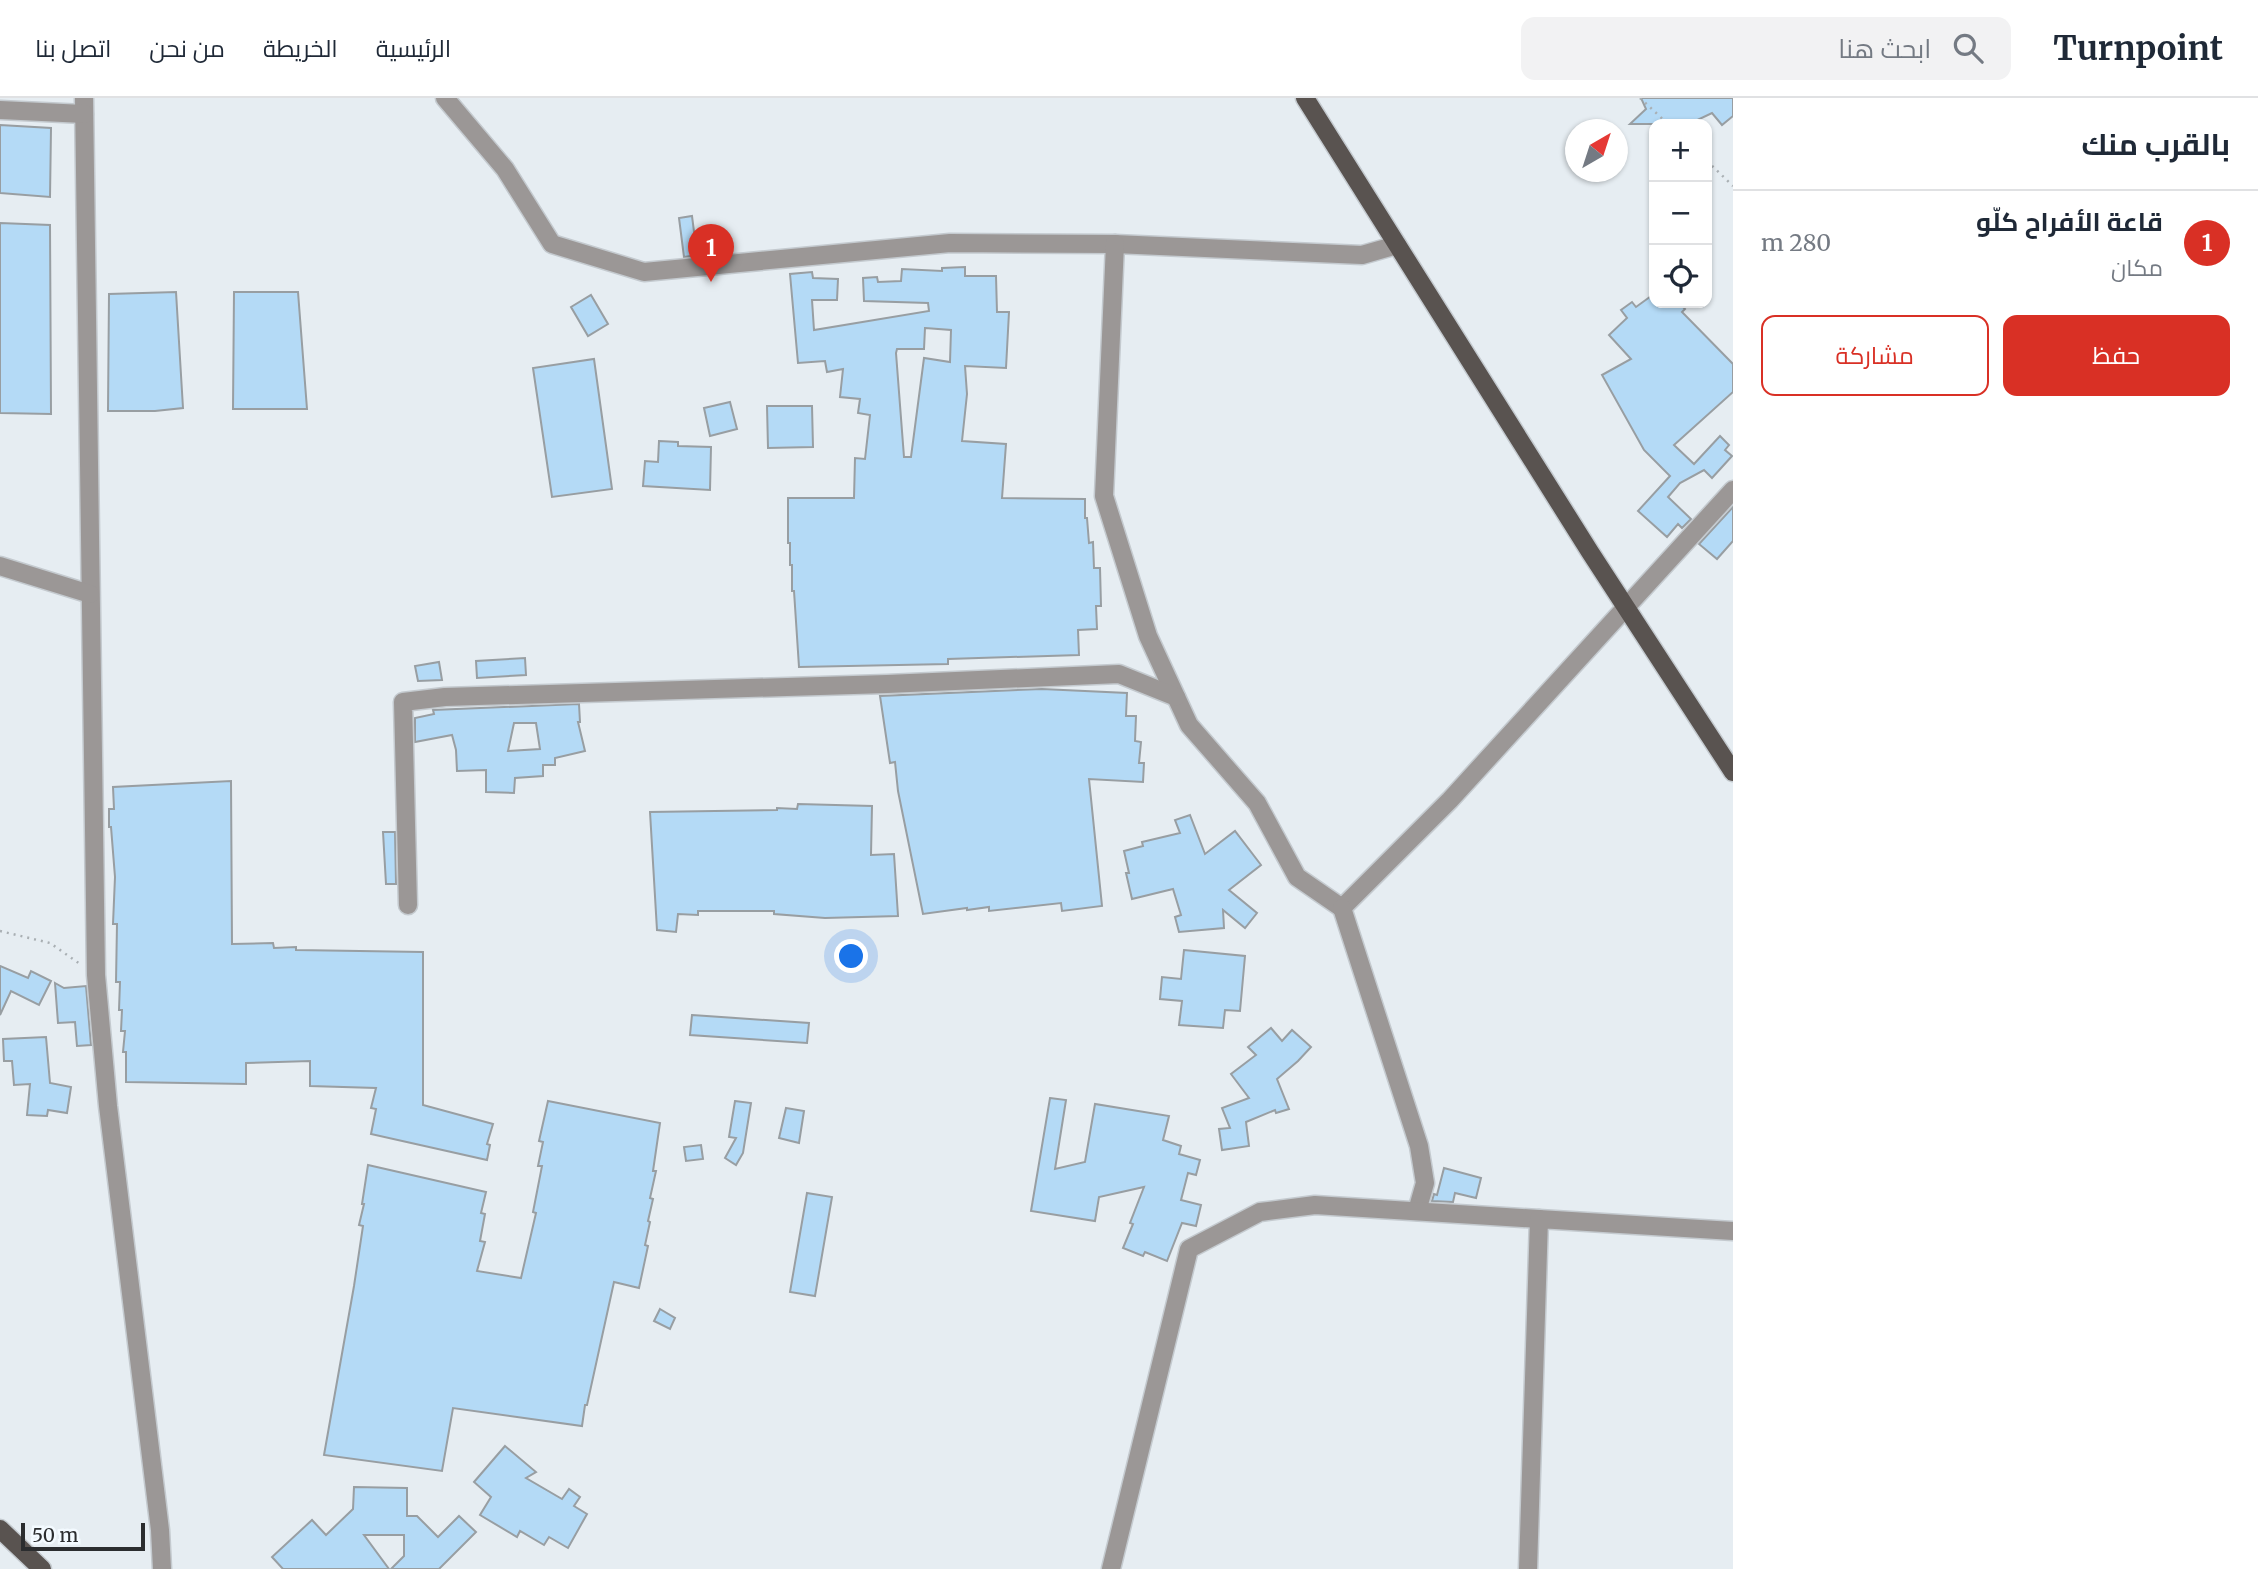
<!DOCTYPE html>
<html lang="ar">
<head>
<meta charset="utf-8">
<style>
  :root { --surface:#fff; --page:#f2f2f3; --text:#1f2937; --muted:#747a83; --line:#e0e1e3; --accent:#d93025 }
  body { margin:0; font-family:Merriweather,Cairo,serif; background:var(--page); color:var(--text); direction:rtl }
  .controls { position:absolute; right:21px; top:21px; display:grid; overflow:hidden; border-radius:14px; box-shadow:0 2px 5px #0004 }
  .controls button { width:63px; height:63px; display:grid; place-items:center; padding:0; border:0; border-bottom:2px solid var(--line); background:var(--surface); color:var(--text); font:35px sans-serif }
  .compass { position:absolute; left:1565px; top:21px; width:63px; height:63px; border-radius:50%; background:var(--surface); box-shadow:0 2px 5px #0004; rotate:39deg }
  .scale { position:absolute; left:21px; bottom:18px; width:124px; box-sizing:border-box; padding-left:7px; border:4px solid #2b2d2f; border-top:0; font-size:19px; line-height:24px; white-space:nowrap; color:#2b2d2f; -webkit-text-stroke:5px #f3faff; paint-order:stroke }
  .you { position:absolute; left:852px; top:859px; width:24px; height:24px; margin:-18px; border:5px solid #fff; border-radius:50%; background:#1a73e8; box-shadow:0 0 0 10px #1a73e833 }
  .badge { display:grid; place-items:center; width:46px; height:46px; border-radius:50%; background:var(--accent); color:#fff; font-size:23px; font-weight:700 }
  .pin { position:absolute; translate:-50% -58px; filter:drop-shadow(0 2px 4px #0008) }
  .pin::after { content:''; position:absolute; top:37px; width:24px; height:21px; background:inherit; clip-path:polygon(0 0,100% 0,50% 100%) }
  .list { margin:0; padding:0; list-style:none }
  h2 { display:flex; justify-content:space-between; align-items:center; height:91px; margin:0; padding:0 28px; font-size:30px }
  h2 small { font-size:23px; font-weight:400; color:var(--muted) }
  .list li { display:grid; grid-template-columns:46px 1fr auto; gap:21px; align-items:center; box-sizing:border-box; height:105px; padding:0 28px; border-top:2px solid var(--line) }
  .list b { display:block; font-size:26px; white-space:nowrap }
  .list p { margin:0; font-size:23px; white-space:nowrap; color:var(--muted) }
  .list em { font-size:23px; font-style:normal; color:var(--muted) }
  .actions { display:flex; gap:14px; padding:21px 28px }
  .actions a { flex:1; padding:16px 0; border:2px solid var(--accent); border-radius:14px; text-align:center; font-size:24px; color:var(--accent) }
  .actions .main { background:var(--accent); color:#fff }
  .icon { flex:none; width:38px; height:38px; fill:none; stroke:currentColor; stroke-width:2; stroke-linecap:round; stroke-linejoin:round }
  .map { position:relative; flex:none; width:1733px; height:1471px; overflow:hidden; direction:ltr }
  header { display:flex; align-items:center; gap:42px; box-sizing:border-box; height:98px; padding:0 35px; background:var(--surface); border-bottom:2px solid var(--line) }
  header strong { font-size:33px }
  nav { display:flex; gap:38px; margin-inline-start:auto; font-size:24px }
  .search { width:490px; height:63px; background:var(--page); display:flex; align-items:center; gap:18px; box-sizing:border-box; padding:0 24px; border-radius:14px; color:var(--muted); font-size:26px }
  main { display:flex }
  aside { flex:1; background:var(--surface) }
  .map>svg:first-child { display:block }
  .building { fill:#b4daf6; stroke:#989ea2; stroke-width:2; fill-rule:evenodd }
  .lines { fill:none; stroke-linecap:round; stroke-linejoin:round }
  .minor-casing { stroke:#c4cacf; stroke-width:21 }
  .major-casing { stroke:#c4cacf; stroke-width:21 }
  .path { stroke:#a9afb3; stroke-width:2.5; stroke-dasharray:2 5; stroke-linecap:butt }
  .minor { stroke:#9b9796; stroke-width:18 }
  .major { stroke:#595350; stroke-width:18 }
</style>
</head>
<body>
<header>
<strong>Turnpoint</strong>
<div class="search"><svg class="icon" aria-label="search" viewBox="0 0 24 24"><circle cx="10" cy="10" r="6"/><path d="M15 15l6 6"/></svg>ابحث هنا</div>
<nav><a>الرئيسية</a><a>الخريطة</a><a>من نحن</a><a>اتصل بنا</a></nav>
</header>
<main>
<aside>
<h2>بالقرب منك<small></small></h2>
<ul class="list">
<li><span class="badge">1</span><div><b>قاعة الأفراح كلّو</b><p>مكان</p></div><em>280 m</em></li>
</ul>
<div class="actions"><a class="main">حفظ</a><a>مشاركة</a></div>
</aside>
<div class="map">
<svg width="1733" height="1471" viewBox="0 0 1733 1471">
  <rect width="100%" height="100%" fill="#e6edf2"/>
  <g class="building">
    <path d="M1641,0H1733V18L1722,27L1712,15L1689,26H1630L1646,11Z"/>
    <path d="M0,27L51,30L50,99L0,95Z"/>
    <path d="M692,118L697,157L684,159L679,120Z"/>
    <path d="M0,125L50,127L51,316L0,315Z"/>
    <path d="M965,169V178H996L997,214H1009L1006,270L965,268L967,296L962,343L1006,346L1002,400L1085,401V420H1087L1089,445L1093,444L1094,470H1100L1101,508H1096L1097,531L1078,532L1079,557L948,561V566L799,569L794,493H792V467H790V445H788V400H854L855,360L865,361L870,317L858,315L860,301L840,299L843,271L827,274L825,263L798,265L790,176L812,174L813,180L838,181L837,202H812L814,232L929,213L928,205L864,203L863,180L877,179L878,184L901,183L902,171L942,173V170ZM925,230L951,232L950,264L924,260L911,359H904L896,255L897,251H924Z"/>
    <path d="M176,194L183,310L155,313H108L109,196Z"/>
    <path d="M234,194H298L307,311H233Z"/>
    <path d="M1654,196V205H1679L1685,211L1682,214L1733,266V294L1674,347L1694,366L1720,338L1729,347L1725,352L1732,358L1712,380L1704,372L1680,385L1668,399L1691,421L1682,430L1678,426L1667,439L1638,413L1670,378L1644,352L1602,277L1631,261L1609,237L1627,220L1621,212L1632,204L1636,209Z"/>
    <path d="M591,197L608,226L588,238L571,209Z"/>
    <path d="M594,261L612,391L552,399L533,270Z"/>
    <path d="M730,304L737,331L710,338L704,310Z"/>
    <path d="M767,308H812L813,349L768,350Z"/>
    <path d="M659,343L678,344V348L711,349L710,392L643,388L645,363L658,364Z"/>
    <path d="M1733,409V443L1717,461L1699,446Z"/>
    <path d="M525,560L526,577L477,580L476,563Z"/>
    <path d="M439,564L442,582L418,583L415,568Z"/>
    <path d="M1042,591L1127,595L1126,618H1136L1135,643L1141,644L1139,665H1144L1143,684L1089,681L1102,808L1062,813L1061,805L989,813V809L967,812V810L923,816L898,693L895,664L890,665L880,598Z"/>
    <path d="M579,606L580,624H578L585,653L555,660V667H543V678L515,680L514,695L486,694V672L457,673L456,652L452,637L415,644V620L434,616L433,612ZM514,625H536L540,651L508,653Z"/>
    <path d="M231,683L232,846L273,845L274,850L296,849V852L423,854V1007L493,1026L487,1046L490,1047L487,1062L371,1036L376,1011L371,1010L376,990L310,988V963L246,965V986L126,984V954H123L125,933H121L122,912H119L120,884H116L117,826H113L115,779L111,729H109V711H114L113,689Z"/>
    <path d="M798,706L872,708L871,757L894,756L898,818L825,820L774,816V813H698V817L678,816L676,834L657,832L650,714L777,712V710L797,711Z"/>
    <path d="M1190,717L1205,756L1235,733L1261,767L1229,792L1257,815L1245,830L1223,812L1224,830L1179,834L1175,819L1181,817L1173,791L1132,801L1126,775H1129L1124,753L1143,748L1142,744L1180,735L1175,722Z"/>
    <path d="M383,734H395L396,786H386Z"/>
    <path d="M1184,852L1245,858L1240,913L1225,912L1223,930L1179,927L1182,903L1160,901L1162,879L1181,881Z"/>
    <path d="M0,868L28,880L31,873L51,883L39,907L11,893L0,917Z"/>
    <path d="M55,885L64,890L86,888L91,947L77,948L75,924L58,925Z"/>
    <path d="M692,917L809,925L807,945L690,937Z"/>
    <path d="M1271,930L1282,943L1292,932L1311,949L1298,963L1277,981L1289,1011L1276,1015L1275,1012L1246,1024L1249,1048L1222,1052L1219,1031L1230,1030L1222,1010L1249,1000L1231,976L1256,957L1248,949Z"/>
    <path d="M46,939L50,985L71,989L67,1015L48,1012L47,1018L27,1017L30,986L14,987L12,963H4L3,941Z"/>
    <path d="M1050,1000L1066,1002L1055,1071L1085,1064L1095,1006L1169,1018L1163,1042L1181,1048L1179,1056L1200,1062L1196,1077L1188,1075L1181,1102L1201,1107L1196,1128L1182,1125L1167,1163L1145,1154L1143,1158L1123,1150L1133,1126L1130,1125L1144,1089L1099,1099L1095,1123L1031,1113Z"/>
    <path d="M548,1003L660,1025L653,1073H656L650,1100L653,1101L648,1123L650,1124L645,1147L648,1148L639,1190L614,1184L587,1307H585L582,1328L453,1310L442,1373L324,1357L354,1188L363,1128L359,1127L364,1106H362L368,1067L486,1094L481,1115L485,1116L480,1143L485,1144L477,1173L521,1180L536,1115L533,1114L542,1068H538L543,1044L539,1043Z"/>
    <path d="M735,1003L751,1005L743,1055L736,1067L725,1060L736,1040L729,1039Z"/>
    <path d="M786,1010L804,1013L799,1045L779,1040Z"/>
    <path d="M701,1047L703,1061L686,1063L684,1049Z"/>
    <path d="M1444,1070L1481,1080L1476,1100L1455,1095L1453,1104L1432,1103L1434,1096L1437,1097Z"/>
    <path d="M807,1095L832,1099L815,1198L790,1194Z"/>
    <path d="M660,1211L675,1220L670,1231L654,1223Z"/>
    <path d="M505,1348L536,1374L526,1380L562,1401L569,1391L580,1399L574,1408L587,1416L568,1450L549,1439L544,1447L520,1433L517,1439L480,1417L491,1399L474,1384Z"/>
    <path d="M354,1389L407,1390V1418H417L438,1439L459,1418L476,1434L439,1471H391L404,1458V1437H364L389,1471H283L272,1459L312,1422L326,1437L353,1411Z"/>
  </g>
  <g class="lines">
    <defs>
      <g id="minor">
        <path d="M84,0L96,877L108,1008L160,1432L162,1471"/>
        <path d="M445,0L505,71L552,146L644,174L950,145L1115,146L1362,157L1397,147"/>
        <path d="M0,12L84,16"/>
        <path d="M1115,146L1104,398L1148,538L1189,627L1257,705L1297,779L1342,810L1450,702L1733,392"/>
        <path d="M0,468L90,496"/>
        <path d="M408,807L403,604L445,599L887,586L1119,576L1176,599"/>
        <path d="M1342,810L1419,1048L1425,1085L1417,1113"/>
        <path d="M1111,1471L1189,1151L1260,1114L1315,1107L1539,1121"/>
        <path d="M1528,1471L1539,1121L1733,1133"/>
      </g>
      <g id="major">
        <path d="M1305,0L1590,454L1733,674"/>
        <path d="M0,1431L42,1471"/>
      </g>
    </defs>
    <use href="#minor" class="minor-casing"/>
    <use href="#major" class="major-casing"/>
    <g class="path">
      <path d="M1640,0L1668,26"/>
      <path d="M1707,63L1733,88"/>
      <path d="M0,833L50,845L80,866"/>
    </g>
    <use href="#minor" class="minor"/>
    <use href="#major" class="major"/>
  </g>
</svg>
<div class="controls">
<button>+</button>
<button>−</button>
<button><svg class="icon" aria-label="locate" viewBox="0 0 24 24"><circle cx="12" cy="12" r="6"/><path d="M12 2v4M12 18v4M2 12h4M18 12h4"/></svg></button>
</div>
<svg class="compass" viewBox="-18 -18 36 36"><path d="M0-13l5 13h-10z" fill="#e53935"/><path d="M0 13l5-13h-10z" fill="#747a83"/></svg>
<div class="scale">50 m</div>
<div class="you"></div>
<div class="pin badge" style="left:711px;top:184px">1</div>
</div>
</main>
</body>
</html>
